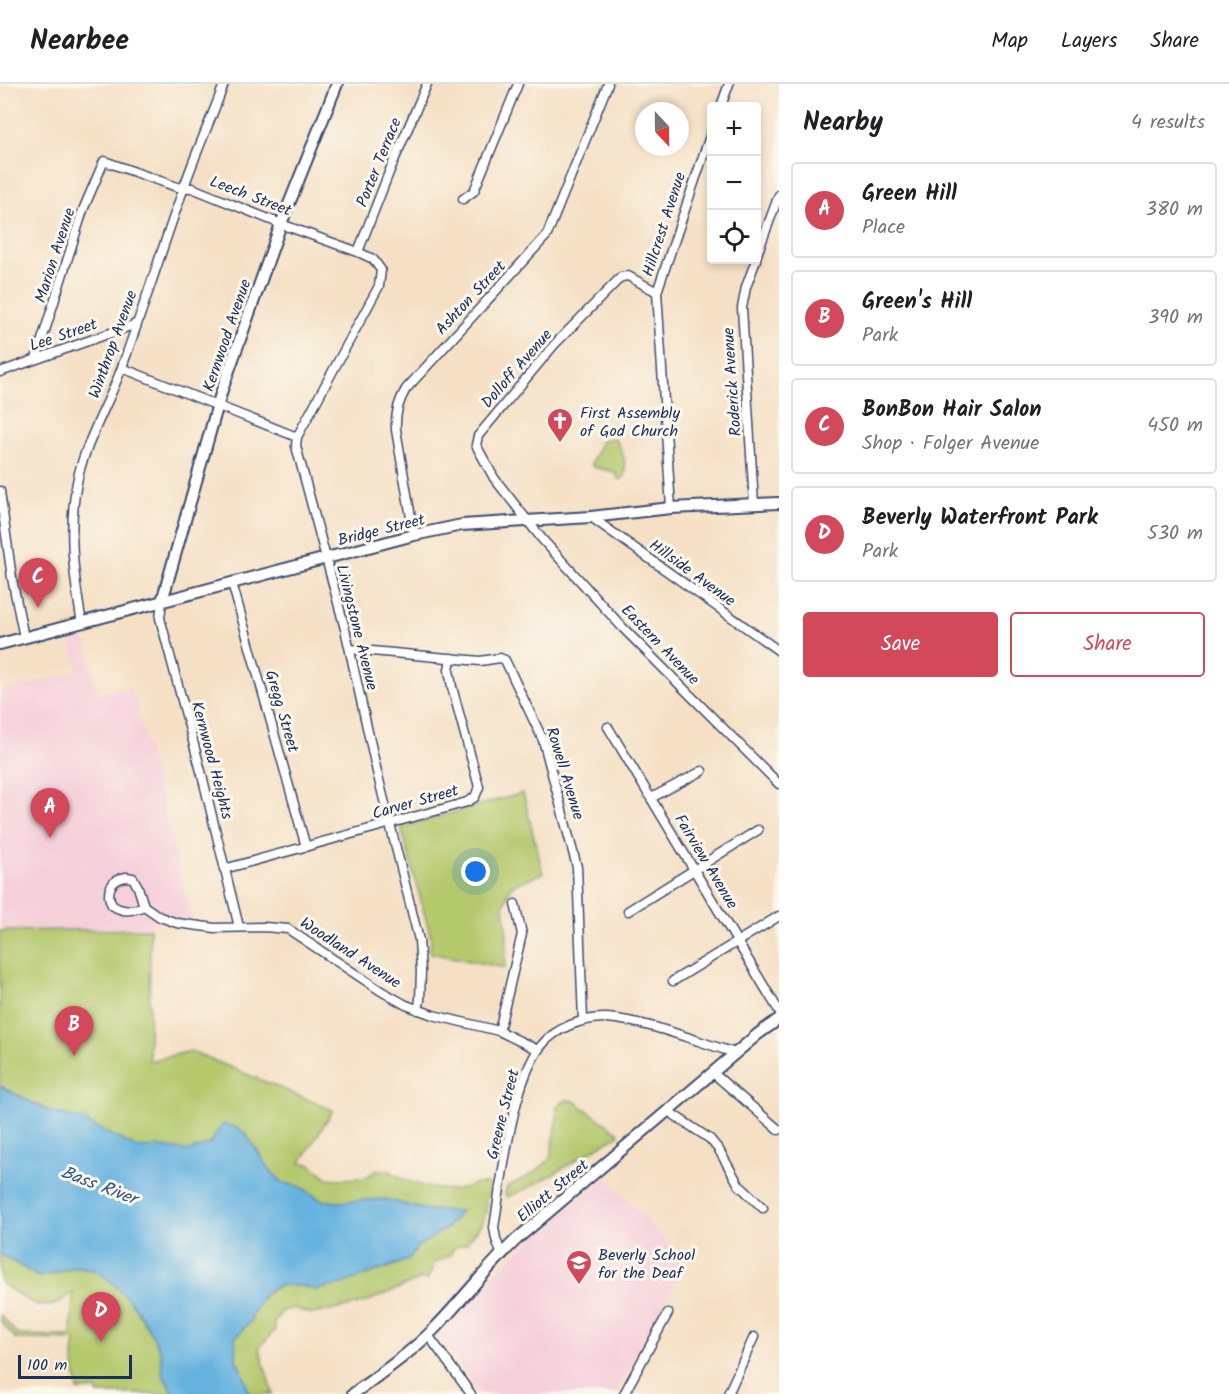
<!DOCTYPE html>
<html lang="en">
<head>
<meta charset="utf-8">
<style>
  :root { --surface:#fff; --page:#f6f6f6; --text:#202124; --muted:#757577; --line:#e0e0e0; --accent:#d1495b }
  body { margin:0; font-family:Kalam,sans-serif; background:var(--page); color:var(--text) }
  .controls { position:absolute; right:18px; top:18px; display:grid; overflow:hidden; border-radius:6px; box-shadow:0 3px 9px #0003 }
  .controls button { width:54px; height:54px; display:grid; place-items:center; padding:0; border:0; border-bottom:2px solid var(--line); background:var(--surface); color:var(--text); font:30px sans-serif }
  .compass { position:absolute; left:635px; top:18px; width:54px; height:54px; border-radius:50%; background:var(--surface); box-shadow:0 3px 9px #0003; rotate:158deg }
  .scale { position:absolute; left:18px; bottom:15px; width:114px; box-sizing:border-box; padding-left:6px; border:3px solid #1b2f5e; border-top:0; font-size:16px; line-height:21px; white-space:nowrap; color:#1b2f5e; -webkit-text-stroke:4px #fbf7ec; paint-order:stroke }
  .you { position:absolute; left:476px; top:788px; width:21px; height:21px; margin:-15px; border:4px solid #fff; border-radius:50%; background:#1a73e8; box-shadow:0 0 0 9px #1a73e833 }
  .badge { display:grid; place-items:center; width:39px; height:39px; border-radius:50%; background:var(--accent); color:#fff; font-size:20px; font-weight:700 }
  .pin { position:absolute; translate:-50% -50px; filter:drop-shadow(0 2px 3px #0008) }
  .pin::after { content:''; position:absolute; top:32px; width:21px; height:18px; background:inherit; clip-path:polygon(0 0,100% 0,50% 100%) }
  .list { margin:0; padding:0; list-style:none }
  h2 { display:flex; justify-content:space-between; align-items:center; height:78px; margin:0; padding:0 24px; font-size:26px }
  h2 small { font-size:20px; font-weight:400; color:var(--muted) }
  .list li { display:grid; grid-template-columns:39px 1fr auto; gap:18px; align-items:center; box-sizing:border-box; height:96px; margin:0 12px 12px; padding:0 12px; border:2px solid var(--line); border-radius:6px }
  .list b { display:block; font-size:22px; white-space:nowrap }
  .list p { margin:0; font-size:20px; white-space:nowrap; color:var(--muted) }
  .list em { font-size:20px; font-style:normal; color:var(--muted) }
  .actions { display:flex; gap:12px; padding:18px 24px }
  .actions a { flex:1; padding:14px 0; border:2px solid var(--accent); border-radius:6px; text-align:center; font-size:21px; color:var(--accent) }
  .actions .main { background:var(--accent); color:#fff }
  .icon { flex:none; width:33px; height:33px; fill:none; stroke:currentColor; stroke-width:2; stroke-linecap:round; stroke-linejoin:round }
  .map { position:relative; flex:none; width:779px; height:1310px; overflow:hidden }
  header { display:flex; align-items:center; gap:36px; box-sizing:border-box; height:84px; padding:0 30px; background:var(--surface); border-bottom:2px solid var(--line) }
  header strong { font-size:28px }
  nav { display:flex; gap:33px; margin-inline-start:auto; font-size:21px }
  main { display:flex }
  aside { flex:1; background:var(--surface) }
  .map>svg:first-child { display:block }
  .built { fill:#f5cfd9 }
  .green { fill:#b4c86c; stroke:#687c65; stroke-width:1.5 }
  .water { fill:#66b2df; stroke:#40709e; stroke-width:1.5 }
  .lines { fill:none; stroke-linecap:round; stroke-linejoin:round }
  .minor-casing { stroke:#3c4a6d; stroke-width:11 }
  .major-casing { stroke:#3c4a6d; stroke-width:14 }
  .minor { stroke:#fff; stroke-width:8 }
  .major { stroke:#fff; stroke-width:10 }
  .labels { text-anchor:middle; stroke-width:6; stroke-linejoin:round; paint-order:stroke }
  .street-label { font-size:16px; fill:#1b2f5e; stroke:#fbf7ec }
  .poi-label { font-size:16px; fill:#1b2f5e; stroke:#fbf7ec; text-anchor:start }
  .water-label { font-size:18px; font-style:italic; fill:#325685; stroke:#fbf7ec }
</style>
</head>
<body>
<header>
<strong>Nearbee</strong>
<nav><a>Map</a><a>Layers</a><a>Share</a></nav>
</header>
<main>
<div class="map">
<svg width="779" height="1310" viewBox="0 0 779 1310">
  <rect width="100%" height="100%" fill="#fbf7ec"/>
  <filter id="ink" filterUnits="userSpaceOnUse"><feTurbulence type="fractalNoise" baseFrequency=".0167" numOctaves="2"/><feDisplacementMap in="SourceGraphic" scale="12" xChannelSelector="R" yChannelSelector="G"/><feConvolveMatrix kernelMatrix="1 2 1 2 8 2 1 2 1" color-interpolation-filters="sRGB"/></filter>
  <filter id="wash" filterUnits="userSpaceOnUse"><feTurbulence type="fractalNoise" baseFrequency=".008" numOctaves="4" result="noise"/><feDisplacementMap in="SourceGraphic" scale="24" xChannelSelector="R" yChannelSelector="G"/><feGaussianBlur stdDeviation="1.35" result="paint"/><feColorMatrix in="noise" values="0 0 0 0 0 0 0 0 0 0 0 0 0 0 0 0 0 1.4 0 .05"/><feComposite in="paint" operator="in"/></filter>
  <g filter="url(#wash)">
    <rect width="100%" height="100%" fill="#f5e0c5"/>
    <g class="built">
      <path d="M83,548L98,610L131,602L193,837L151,838L150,845L0,847V607L78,588L69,552Z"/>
      <path d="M605,1092L686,1178L616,1310H480L441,1256L440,1251L515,1169Z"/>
    </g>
    <g class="green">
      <path d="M614,354C622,363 628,383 624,394L619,396L615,388L594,383L591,380L602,356Z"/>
      <path d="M523,709L543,789L511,802L504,821L507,853L505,884L430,869L431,854L401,743Z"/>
      <path d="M150,845L149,977L191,967L333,1026L301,1078L311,1081L328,1094L339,1095L364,1094L378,1086L390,1087C402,1098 436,1106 453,1106C467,1105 475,1096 490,1101L492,1106C481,1119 488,1117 486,1129C483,1141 473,1150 467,1159L455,1163L450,1171L435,1179L427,1196L421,1195L366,1218L348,1223L312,1230L292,1224L282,1227L274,1238L275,1246L259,1264L273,1310H249L244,1291L236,1276L235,1254L251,1237L250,1233C267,1202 281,1194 315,1206L391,1183L409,1175L418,1162L431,1154L451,1127L426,1126L385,1115L338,1118L321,1116L299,1102L283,1106L154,1064H137L108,1049L0,1013V847Z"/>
      <path d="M568,1016L574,1017L619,1049L618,1052C580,1071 547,1098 507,1113L505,1111L507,1103L534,1089L550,1075L557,1038V1023L560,1019Z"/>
      <path d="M0,1170L12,1177L49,1191L79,1183L96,1187L109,1195L129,1215L155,1256L161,1270L162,1289L174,1310H98L96,1306H78L73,1272L75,1256L16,1255L0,1237V1231L18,1251L71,1252L73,1208C67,1212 60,1219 53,1221C35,1226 14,1207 0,1198Z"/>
    </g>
    <path class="water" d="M0,1002L49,1027L80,1035L137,1064L162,1063L189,1067L209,1060L223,1040L238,1044L246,1050L271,1087L283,1099L299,1102L321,1116L338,1118L385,1115L426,1126L461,1127L447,1144L418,1162L409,1175L342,1200L315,1206L304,1202L280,1201L265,1208L251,1233V1237L235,1254L236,1276L244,1291L249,1310H174C171,1303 165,1297 163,1290C160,1282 163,1274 160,1267C149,1239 112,1184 79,1183C66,1182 52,1191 39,1193L0,1170Z"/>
  </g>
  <g filter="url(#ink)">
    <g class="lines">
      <defs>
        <g id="minor">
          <path d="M721,22L729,0"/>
          <path d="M463,115L474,107L518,0"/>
          <path d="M358,168L390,86L427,0"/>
          <path d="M756,173L779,111"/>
          <path d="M657,208L628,192L621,193L554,261L478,352L476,361L494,394L542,455L623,544L779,700"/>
          <path d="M36,275L83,126L104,77L177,103L192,104L281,140L358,168L373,175L381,186L379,202L297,353L296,362L345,545L377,688L419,856L421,887L420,916L418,926"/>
          <path d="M122,284L297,353"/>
          <path d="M0,288L136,240"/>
          <path d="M0,407L12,494L24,554"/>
          <path d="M754,420L742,224L746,203L756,176"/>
          <path d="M671,424L657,208L712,46"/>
          <path d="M591,433L779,567"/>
          <path d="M414,451L396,346C395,330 398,318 406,305L547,151L608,0"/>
          <path d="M232,499L306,763"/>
          <path d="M162,517L160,534L202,691L239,843"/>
          <path d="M82,539C73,489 67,439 79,389C88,353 109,319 122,283C143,225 162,165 183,106C195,70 211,36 224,0"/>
          <path d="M350,565L480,577L500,574L505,576L543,656L577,783L583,936"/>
          <path d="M608,643L779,927"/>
          <path d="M651,714L702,687"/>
          <path d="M224,785L446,724L467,718L475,713L479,703L452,603L449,586L451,574"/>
          <path d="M126,793L133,794L138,803L144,822C132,827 123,829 112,821C105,808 111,795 126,793Z"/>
          <path d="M144,822L160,833L177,839L215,844L264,843L288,845L381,907L406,921L433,931L499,947L538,966"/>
          <path d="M628,827L758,746"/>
          <path d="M673,897L779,832"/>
          <path d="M499,947L522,850L515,820"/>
          <path d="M713,989L779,1046"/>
          <path d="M668,1027L710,1055L719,1066L739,1101L763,1124"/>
          <path d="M501,1169L496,1155L494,1143C502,1095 512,999 541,962C555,944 584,933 607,934C650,938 693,956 735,969"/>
          <path d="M428,1251L471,1310"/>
          <path d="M624,1310L668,1229"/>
          <path d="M728,1310L754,1253"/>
        </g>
        <g id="major">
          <path d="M162,517L222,306L281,140L337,0"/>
          <path d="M0,560L414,451L462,441L591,433L671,424L779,419"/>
          <path d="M353,1310C381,1289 411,1269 436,1243C464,1214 488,1182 518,1154L758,950L779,935"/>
        </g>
      </defs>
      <use href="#minor" class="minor-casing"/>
      <use href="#major" class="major-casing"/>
      <use href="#minor" class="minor"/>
      <use href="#major" class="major"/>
    </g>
  </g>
  <defs>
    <symbol id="church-pin" viewBox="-11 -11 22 30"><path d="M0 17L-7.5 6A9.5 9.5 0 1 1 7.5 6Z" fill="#d1495b" stroke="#fbf7ec"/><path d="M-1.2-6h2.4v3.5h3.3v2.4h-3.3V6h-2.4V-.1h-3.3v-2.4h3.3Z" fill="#fff"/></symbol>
    <symbol id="school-pin" viewBox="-11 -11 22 30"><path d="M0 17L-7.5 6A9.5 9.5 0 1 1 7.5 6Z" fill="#d1495b" stroke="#fbf7ec"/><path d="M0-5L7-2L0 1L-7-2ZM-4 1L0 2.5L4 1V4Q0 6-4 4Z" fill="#fff"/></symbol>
  </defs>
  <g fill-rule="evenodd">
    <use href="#church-pin" x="545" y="322" width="30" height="40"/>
    <use href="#school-pin" x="564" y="1164" width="30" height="40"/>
  </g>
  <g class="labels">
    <g class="street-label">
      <text transform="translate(378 78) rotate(-68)" y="6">Porter Terrace</text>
      <text transform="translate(251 111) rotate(21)" y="6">Leech Street</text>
      <text transform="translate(663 140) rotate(-72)" y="6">Hillcrest Avenue</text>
      <text transform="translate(54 171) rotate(-72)" y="6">Marion Avenue</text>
      <text transform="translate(470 213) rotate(-47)" y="6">Ashton Street</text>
      <text transform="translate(63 250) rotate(-19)" y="6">Lee Street</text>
      <text transform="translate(226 251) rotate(-71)" y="6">Kernwood Avenue</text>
      <text transform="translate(112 260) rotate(-70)" y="6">Winthrop Avenue</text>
      <text transform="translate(516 284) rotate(-49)" y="6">Dolloff Avenue</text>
      <text transform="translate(731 298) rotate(-94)" y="6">Roderick Avenue</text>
      <text transform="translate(381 445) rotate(-14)" y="6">Bridge Street</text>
      <text transform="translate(693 488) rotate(36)" y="6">Hillside Avenue</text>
      <text transform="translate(358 543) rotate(76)" y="6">Livingstone Avenue</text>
      <text transform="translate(661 560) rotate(46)" y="6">Eastern Avenue</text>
      <text transform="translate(283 627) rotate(74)" y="6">Gregg Street</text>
      <text transform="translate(213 676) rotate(75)" y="6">Kernwood Heights</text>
      <text transform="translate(566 689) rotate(73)" y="6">Rowell Avenue</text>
      <text transform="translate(415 717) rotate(-16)" y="6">Carver Street</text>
      <text transform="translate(707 777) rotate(59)" y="6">Fairview Avenue</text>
      <text transform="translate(351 868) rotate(33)" y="6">Woodland Avenue</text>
      <text transform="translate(502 1030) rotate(-76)" y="6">Greene Street</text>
      <text transform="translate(552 1106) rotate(-40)" y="6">Elliott Street</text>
    </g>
    <g class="poi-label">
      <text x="580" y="334">First Assembly<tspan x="580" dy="18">of God Church</tspan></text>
      <text x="598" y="1176">Beverly School<tspan x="598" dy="18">for the Deaf</tspan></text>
    </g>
    <g class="water-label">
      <text transform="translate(99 1101) rotate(21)" y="6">Bass River</text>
    </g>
  </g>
</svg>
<div class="controls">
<button>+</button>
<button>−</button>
<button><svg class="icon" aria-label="locate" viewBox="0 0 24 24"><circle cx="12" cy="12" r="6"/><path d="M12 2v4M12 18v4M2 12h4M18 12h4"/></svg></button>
</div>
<svg class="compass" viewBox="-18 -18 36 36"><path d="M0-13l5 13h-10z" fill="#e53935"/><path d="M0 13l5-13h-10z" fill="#757577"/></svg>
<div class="scale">100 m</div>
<div class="you"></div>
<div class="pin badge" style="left:50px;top:754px">A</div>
<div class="pin badge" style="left:74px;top:972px">B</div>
<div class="pin badge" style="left:38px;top:524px">C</div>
<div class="pin badge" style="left:101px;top:1258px">D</div>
</div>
<aside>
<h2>Nearby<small>4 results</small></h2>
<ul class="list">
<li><span class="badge">A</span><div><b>Green Hill</b><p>Place</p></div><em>380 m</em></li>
<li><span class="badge">B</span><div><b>Green's Hill</b><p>Park</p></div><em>390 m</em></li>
<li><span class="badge">C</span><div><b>BonBon Hair Salon</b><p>Shop · Folger Avenue</p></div><em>450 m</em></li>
<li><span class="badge">D</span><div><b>Beverly Waterfront Park</b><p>Park</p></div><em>530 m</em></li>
</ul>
<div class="actions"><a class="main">Save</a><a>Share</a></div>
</aside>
</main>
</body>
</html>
